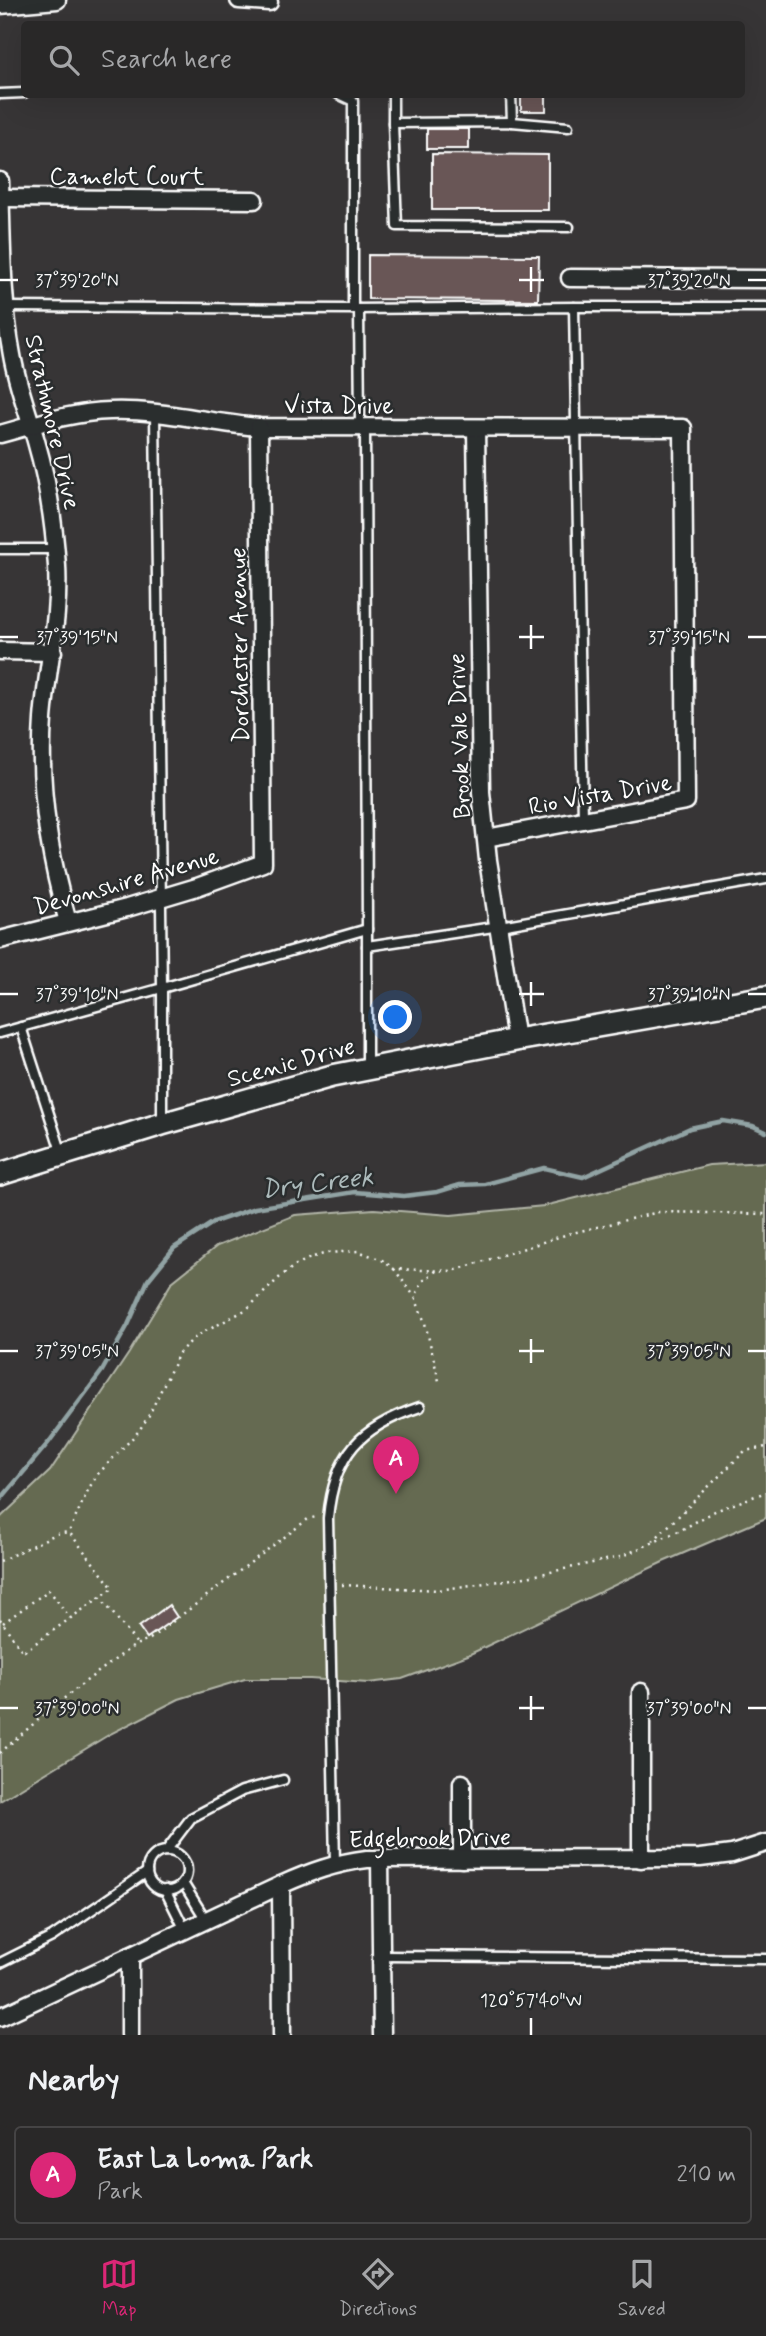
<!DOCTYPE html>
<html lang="en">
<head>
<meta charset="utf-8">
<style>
  :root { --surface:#292828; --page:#313030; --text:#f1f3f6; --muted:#a5a6a8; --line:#454445; --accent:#db2777 }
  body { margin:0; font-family:Mynerve,sans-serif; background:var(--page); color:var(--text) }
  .you { position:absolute; left:396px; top:1018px; width:24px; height:24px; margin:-18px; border:5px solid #fff; border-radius:50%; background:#1a73e8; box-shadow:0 0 0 10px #1a73e833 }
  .badge { display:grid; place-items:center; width:46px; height:46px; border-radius:50%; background:var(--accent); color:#fff; font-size:23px; font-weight:700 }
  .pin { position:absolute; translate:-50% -58px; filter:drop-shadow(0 2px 4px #0008) }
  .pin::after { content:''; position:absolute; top:37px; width:24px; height:21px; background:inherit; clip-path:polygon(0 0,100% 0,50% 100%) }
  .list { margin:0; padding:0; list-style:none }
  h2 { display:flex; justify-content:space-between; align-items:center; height:91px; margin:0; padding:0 28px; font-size:30px }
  h2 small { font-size:23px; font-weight:400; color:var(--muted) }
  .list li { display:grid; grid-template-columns:46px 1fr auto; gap:21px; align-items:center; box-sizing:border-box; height:98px; margin:0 14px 14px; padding:0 14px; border:2px solid var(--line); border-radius:7px }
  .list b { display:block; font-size:26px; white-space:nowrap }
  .list p { margin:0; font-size:23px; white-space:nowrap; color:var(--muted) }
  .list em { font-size:23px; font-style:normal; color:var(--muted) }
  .icon { flex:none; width:38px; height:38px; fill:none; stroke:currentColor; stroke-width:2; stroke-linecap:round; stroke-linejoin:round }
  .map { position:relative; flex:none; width:766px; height:2035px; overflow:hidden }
  .search { position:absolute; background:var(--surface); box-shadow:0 7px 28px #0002; left:21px; right:21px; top:21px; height:77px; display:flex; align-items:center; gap:18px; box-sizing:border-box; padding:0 24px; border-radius:7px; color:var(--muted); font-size:26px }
  .sheet { height:203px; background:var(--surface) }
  nav { display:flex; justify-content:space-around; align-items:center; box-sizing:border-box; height:98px; border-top:2px solid var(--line); background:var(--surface); font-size:19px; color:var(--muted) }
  nav a { display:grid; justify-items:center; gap:4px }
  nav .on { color:var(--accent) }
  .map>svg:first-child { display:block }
  .green { fill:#656b51; stroke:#b2b5a8; stroke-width:2 }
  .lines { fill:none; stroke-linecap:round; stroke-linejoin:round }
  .stream { stroke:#91a3a4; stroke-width:4.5 }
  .building { fill:#695756; stroke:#fff; stroke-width:2 }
  .lane-casing { stroke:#fff; stroke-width:13 }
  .street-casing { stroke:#fff; stroke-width:21 }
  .secondary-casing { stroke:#fff; stroke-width:26 }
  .path { stroke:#fff; stroke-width:2.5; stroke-dasharray:2 5; stroke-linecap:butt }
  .lane { stroke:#2a2d2e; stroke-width:8 }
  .street { stroke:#2a2d2e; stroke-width:16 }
  .secondary { stroke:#2a2d2e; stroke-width:21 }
  .ticks { fill:none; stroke:#fff; stroke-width:2.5 }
  .labels { text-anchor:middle; stroke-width:5; stroke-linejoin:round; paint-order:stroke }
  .street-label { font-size:24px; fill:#fff; stroke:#2a2d2e }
  .water-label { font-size:26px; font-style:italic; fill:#acbabb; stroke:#2a2d2e }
  .ticks-label { font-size:18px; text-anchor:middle; fill:#fff; stroke:#2a2d2e; stroke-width:5; stroke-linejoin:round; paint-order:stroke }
</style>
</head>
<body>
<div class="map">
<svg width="766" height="2035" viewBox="0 0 766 2035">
  <rect width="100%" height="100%" fill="#373536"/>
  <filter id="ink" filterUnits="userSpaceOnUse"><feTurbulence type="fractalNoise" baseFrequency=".0143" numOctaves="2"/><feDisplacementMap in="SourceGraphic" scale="14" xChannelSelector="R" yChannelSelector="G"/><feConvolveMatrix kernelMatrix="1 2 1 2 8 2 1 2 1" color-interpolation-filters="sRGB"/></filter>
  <g filter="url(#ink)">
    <path class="green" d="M766,1162V1518L663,1562L468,1655L402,1679L368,1683L310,1679H245L179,1699L110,1734L0,1801V1518L50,1471L129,1353L172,1282L217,1246L295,1215L374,1209L451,1215L544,1206L709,1165Z"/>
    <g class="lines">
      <path class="stream" d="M0,1500L49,1442L102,1371L128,1325L148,1280L174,1248L214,1222L255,1208L355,1192L404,1196L437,1192L460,1185L485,1184L544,1168L583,1177L690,1128L723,1121L753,1126L766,1132"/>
    </g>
    <g class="building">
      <rect x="521" y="94" width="25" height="17"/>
      <rect x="427" y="129" width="42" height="20"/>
      <path d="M432,154L548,155V210H432Z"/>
      <path d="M368,255L539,256L538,300L368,299Z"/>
      <path d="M169,1605L177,1617L147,1638L139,1627Z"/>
    </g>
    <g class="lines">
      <defs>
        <g id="lane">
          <path d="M0,94L24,93"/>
          <path d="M393,94V123L512,122L568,127"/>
          <path d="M511,94L512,122"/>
          <path d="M393,123L397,226L569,227"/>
          <path d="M6,307L353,309V101L338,94"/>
          <path d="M574,307H766"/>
          <path d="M353,309L574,307L583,820"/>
          <path d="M359,309L360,428"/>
          <path d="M365,428L367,929"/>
          <path d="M0,549H55"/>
          <path d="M367,946L500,926L766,879"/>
          <path d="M21,1027L62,1154"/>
          <path d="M0,1033L162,988L155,413"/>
          <path d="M162,1121V988L367,929V1067"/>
          <path d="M166,1851L191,1818L242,1791L283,1780"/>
          <circle cx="167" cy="1871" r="20"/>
          <path d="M335,1864L328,1518C334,1454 360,1427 420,1407"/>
          <path d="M183,1883L206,1920"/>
          <path d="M165,1890L185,1930"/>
          <path d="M381,1956L766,1959"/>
          <path d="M0,1963L52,1937L147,1872"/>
        </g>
        <g id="street">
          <path d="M239,0L269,2"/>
          <path d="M0,5L57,0"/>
          <path d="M0,181C2,238 1,298 12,355C17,384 28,412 36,441C48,482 54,524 57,566C60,618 47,667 43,719C38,788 49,856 68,922"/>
          <path d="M1,198L254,200"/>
          <path d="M570,278L766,279"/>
          <path d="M476,428L481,792L488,860L516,1040"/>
          <path d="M0,434C37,424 72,412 110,411C160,409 210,423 259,427L683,428L686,801L486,838"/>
          <path d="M0,651L53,652"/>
          <path d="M0,940L127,908L197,887L263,863L259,427"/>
          <path d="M462,1783V1859"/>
          <path d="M380,1859L382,2035"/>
          <path d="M641,1859V1692"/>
          <path d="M281,1885L282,2035"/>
          <path d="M130,1956V2035"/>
          <path d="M0,2017L281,1885C310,1872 335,1863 367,1859L700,1858L732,1854L766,1843"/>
        </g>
        <path id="secondary" d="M0,1174L162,1124L332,1076L516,1040L766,997"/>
      </defs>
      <use href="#lane" class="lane-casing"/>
      <use href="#street" class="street-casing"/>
      <use href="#secondary" class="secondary-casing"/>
      <g class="path">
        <path d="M394,1269L415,1297"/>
        <path d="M436,1271L423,1281L415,1297L425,1323L439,1381"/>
        <path d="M653,1541L745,1451L766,1447"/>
        <path d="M0,1561L56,1534L69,1532L89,1488L98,1474L138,1432L148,1417L180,1351L197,1336L247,1309L279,1278L294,1266L310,1258L327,1253L358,1251L382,1260L394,1269L453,1271L568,1234L659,1212L766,1214"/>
        <path d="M342,1585L438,1590L532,1576L620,1557L681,1530L715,1511L766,1492"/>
        <path d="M100,1597L137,1644"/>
        <path d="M0,1619L23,1652L113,1588L69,1532"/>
        <path d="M3,1623L49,1590L70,1618"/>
        <path d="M0,1753C34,1723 68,1694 105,1667C119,1657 133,1644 150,1639L308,1519L316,1517"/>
      </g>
      <use href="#lane" class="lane"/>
      <use href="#street" class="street"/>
      <use href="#secondary" class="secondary"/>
    </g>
  </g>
  <path class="ticks" d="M531,267V292M0,280H18M519,280H544M748,280H766M531,625V649M0,637H18M519,637H544M748,637H766M531,982V1006M0,994H18M519,994H544M748,994H766M531,1339V1363M0,1351H18M519,1351H544M748,1351H766M531,1696V1720M0,1708H18M519,1708H544M748,1708H766M531,2018V2035"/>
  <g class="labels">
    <g class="street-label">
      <text x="127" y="184">Camelot Court</text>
      <text x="339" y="413">Vista Drive</text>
      <text transform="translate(53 422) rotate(77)" y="8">Strathmore Drive</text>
      <text transform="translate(239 645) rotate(-91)" y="8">Dorchester Avenue</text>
      <text transform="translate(459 736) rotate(-92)" y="8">Brook Vale Drive</text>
      <text transform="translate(600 794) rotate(-10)" y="8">Rio Vista Drive</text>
      <text transform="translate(126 881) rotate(-16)" y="8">Devonshire Avenue</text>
      <text transform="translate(291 1062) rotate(-15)" y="8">Scenic Drive</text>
      <text transform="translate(430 1838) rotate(-1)" y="8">Edgebrook Drive</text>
    </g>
    <g class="water-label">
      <text transform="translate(317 1182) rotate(-7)" y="9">Dry Creek</text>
    </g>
  </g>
  <g class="ticks-label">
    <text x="77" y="286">37°39'20"N</text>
    <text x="689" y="286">37°39'20"N</text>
    <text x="77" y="643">37°39'15"N</text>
    <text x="689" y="643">37°39'15"N</text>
    <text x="77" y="1000">37°39'10"N</text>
    <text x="689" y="1000">37°39'10"N</text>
    <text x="77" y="1357">37°39'05"N</text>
    <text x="689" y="1357">37°39'05"N</text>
    <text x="77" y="1714">37°39'00"N</text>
    <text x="689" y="1714">37°39'00"N</text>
    <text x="531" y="2006">120°57'40"W</text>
  </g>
</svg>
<div class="you"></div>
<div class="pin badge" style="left:396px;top:1494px">A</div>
<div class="search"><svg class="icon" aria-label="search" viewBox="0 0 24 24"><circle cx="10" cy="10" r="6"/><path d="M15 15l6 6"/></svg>Search here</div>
</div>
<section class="sheet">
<h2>Nearby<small></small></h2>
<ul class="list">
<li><span class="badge">A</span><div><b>East La Loma Park</b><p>Park</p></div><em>210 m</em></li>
</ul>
</section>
<nav>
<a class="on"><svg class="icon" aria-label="map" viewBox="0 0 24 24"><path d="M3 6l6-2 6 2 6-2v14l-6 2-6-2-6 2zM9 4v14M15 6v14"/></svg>Map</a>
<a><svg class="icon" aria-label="directions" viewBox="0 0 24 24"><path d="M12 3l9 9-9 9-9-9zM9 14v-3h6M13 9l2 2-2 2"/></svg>Directions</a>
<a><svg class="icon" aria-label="saved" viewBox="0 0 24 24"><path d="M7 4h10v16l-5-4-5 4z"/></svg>Saved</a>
</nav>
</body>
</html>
